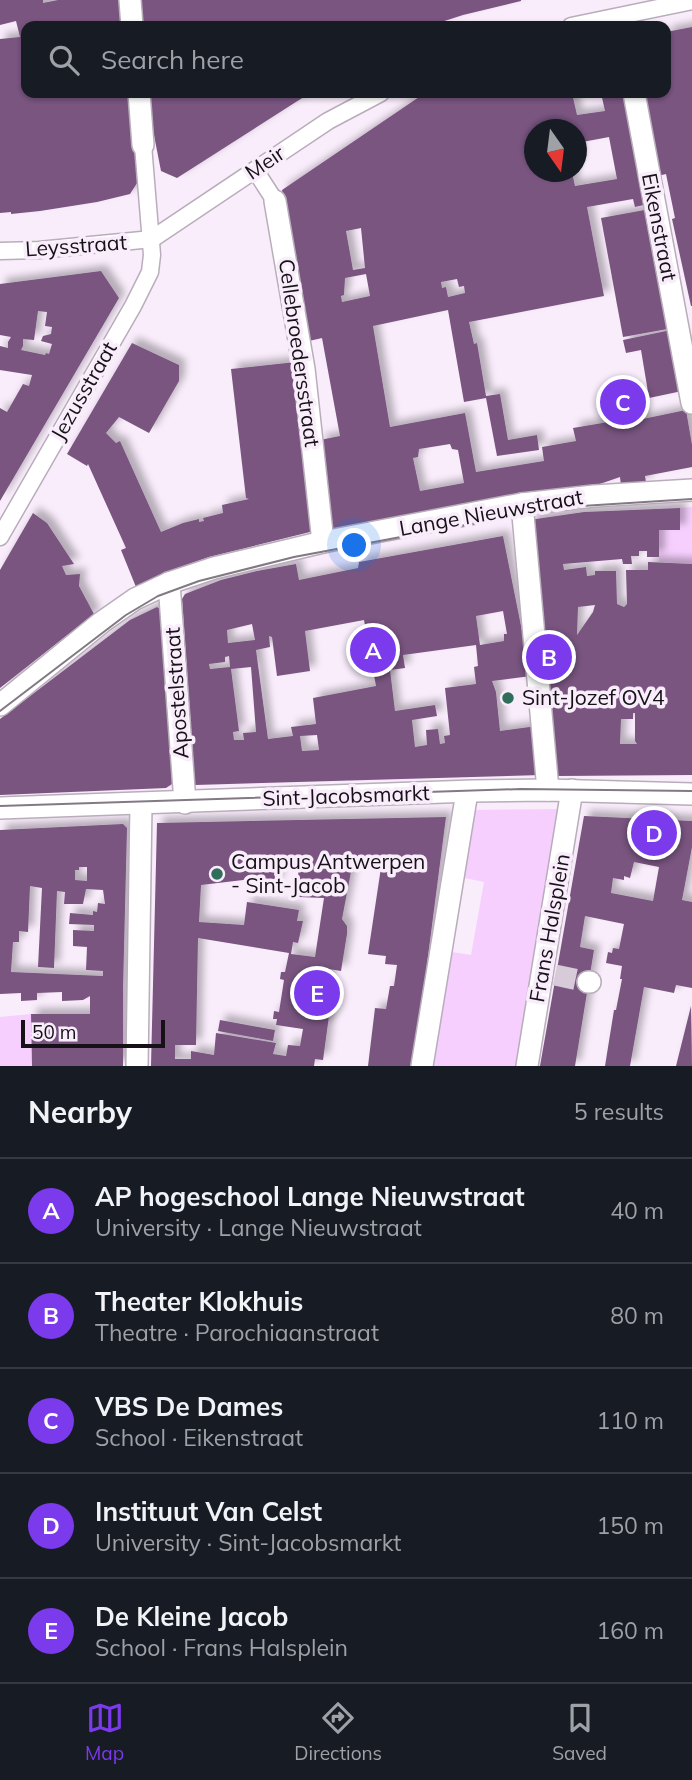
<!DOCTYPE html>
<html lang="en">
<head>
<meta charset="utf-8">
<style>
  :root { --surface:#171b24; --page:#20242c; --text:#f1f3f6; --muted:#9ea1a6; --line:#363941; --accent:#7c3aed }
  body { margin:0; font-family:Mulish,sans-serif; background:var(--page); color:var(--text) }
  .compass { position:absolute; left:524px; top:119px; width:63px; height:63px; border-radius:50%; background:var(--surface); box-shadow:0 2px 5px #0004; rotate:166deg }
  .scale { position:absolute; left:21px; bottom:18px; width:144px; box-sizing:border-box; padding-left:7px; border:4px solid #151116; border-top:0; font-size:19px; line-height:24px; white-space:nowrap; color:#151116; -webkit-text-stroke:5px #f9ecfb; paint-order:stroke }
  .you { position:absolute; left:355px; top:546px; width:24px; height:24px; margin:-18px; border:5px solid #fff; border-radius:50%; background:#1a73e8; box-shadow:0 0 0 10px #1a73e833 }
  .badge { display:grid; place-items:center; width:46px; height:46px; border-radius:50%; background:var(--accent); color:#fff; font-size:23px; font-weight:700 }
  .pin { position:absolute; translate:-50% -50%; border:4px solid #fff; box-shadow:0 2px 7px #0006 }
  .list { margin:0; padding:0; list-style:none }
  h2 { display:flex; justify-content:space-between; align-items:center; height:91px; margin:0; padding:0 28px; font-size:30px }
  h2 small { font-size:23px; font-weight:400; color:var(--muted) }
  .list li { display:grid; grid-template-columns:46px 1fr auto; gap:21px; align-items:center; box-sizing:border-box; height:105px; padding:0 28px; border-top:2px solid var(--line) }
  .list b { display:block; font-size:26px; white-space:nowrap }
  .list p { margin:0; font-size:23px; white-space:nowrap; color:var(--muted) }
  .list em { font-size:23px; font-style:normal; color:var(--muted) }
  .icon { flex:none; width:38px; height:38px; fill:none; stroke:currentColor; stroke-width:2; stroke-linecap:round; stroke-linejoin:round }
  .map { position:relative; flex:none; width:692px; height:1066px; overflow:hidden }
  .search { position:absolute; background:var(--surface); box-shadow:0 2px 5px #0004; left:21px; right:21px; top:21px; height:77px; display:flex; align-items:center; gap:18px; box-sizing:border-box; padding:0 24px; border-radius:14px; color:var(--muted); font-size:26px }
  .sheet { height:616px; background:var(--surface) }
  nav { display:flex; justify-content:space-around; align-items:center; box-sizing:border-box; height:98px; border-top:2px solid var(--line); background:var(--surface); font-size:19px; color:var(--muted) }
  nav a { display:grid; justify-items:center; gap:4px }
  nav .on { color:var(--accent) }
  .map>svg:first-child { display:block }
  .green { fill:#f6cffe }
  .building { fill:#795580; fill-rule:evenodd; filter:url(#shadow) }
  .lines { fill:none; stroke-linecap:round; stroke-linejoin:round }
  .minor-tunnel { stroke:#d7cbd9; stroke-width:21; stroke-dasharray:21 10; stroke-linecap:butt }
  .pedestrian-casing { stroke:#b9adbb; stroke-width:19 }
  .minor-casing { stroke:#b9adbb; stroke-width:24 }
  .pedestrian { stroke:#fff; stroke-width:16 }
  .minor { stroke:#fff; stroke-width:21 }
  .tram { stroke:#827983; stroke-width:2 }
  .tree { fill:#ae8db4 }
  .poi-dot { fill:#306e5b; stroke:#f9ecfb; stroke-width:2.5 }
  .labels { text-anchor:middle; stroke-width:7; stroke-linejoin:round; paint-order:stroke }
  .street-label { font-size:21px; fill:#151116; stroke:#f9ecfb }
  .poi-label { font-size:21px; fill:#151116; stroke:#f9ecfb; text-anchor:start }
</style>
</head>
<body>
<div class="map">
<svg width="692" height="1066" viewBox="0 0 692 1066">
  <defs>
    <filter id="shadow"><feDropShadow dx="6" dy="-6" stdDeviation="3.5" flood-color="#0004"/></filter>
  </defs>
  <rect width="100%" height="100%" fill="#f9ecfb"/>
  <g class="green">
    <path d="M692,507V564L659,562V530H680V508Z"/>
    <path d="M564,809L522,1066H428L446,951L471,955L484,882L460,877L470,810Z"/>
    <path d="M31,1014L32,1066H0V1017Z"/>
  </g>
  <g class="building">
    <path d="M0,0H43V3L58,0H120L122,26H26V93H129L139,180L130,194L97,202L40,211L11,214V212L0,213V39L20,37L16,21L0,25Z"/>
    <path d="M141,0H521V1L463,15L429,26H143Z"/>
    <path d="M692,27V306H691L672,219L675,218L666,174L658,176L642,93H666V32Z"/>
    <path d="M149,93H310L177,178L161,171L152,125Z"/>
    <path d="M425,93H572L577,115L605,111L601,93H627L648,204L635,207L633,199L587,207L604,296L469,322L474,344L477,343L486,396L500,394L508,440L537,435L539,450L497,456L486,398L464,402L448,310L373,326L390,427L465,413L476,472L544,461L542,447L576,441L573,428L638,417V420L686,410L692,445V467L645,476L646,482L621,486L620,477L594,486L516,496L333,529L326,507L320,440L340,436L322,338L309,341L282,190ZM534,130H576L577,143L609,137L617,179L575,186L572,172H534ZM361,228L365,268L353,270L346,231ZM366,274L370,296L342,302L341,296L344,295L345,278ZM457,279L459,287L464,286L465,293L448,297L446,287L442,288L441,282ZM450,444L452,449L458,450L464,483L420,491L413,458L418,457L419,449Z"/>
    <path d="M650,209L673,328L623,337L601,218Z"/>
    <path d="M101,271L119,298L0,501V408L7,412L23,384L29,386L32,375L0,370V346L8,348V342L11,337L0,335V284ZM38,311L47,312L45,326L52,327L51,334L43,336L41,341L52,344L49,354L46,353L45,355L21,350L23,346V339L34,340Z"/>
    <path d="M671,330L682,391L649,398L641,350L626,353L623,340Z"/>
    <path d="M132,343L179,365V381L149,433L119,417L106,433L116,443L120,441L161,532L183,523L199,519V522L204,521L203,518L223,513L222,505L249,499L246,498L231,369L296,362L313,528L310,532L209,557L178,568L136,587L121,550L126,548L88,464L87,466L67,454Z"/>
    <path d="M680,508V530H659V557H647V551H639V556H631L632,564H623L622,559L563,564L564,570L586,567L587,576L595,575V571H616L617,604L624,607L627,604L626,570H648V562L692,564V775L558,776L553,771L529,520L584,512ZM595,605L593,612L577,635L578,607ZM633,713H635V741L637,744H620L621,719H633Z"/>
    <path d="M33,513L47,523L74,564L62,566L66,575L80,574L79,586L94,614L0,688V570Z"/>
    <path d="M503,536L531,676L492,681L496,692L500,731L537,726L541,775L195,785L182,599L185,594L221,580L257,571L296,564L299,580L358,568L359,562ZM503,611L507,634H504V641L480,645L476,616ZM364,620L376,686L313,698L316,724L291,727L293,736L268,739L256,650L270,647L269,636L272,637L277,676L310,671L305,631ZM252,624L255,640L228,643L227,630ZM476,645L478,666L474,667L476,684L445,688L450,735L444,736L445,743L440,744L438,729L426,730L427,745L415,747L412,720L437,716L435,705L395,711L390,670L405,668L403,655ZM229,656L230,667L210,669L209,664L225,662V657ZM251,667L256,732L243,733L244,740H234L233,732L239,731L231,669ZM317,735L319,750L302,751L300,736Z"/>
    <path d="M157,607L163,611L172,784L166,788L0,795V719L130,620Z"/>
    <path d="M584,816L692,821V847L682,900L692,902V988L676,985L674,993L644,987L630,1066H605L614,1010H616L622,979H620L622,966L606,963L608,952L612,953L613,948L619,949L624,924L585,916L580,947L594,950L575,1066H540ZM634,862L659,867L653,901L611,893L613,878L624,880V876L630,878Z"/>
    <path d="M446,817L424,987L411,1066H368L375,1008L386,1009L390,986H394L397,965L385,964L386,956L368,954L382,861L354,856L342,919L347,926V934L341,971L329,969L322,1016H329L323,1060L315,1059L314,1066H151L157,823ZM298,866L299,897L324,898L315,957L291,954L293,942L298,943L303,921H297L299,910L247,902L244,925L199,922L201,885L243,880L277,884L279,867ZM198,938L289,953L285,972H281L280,979L284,980L279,1012L274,1011L273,1019H277L276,1025L303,1029L300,1046L288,1045L286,1056L273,1054L276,1043L216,1033L214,1055L191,1051V1059H175V1045H196Z"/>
    <path d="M123,824L127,828L123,989V1066H32L31,1014H90V996L83,1000L62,1001V992L37,993V1000L21,1001V993L0,994V830ZM79,867H87V881L75,880V870H79ZM30,886L42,888L38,967L54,968L57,891L65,892L64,904H83L86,889L103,890L105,904L98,903L97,912L93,911V915L70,913L69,924L94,925V931L73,930V946L87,947L86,970L103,971V976L11,972L13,942H19V931L28,932Z"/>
    <path d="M691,1006L692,1066H676Z"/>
    <path d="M220,1020L275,1030L273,1041L218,1031Z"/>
  </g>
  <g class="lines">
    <path class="minor-tunnel" d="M555,975L588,982"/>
    <defs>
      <g id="pedestrian">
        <path d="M571,26L692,1"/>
        <path d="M255,170L275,201"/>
        <path d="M0,251L39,250L152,239L328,121L381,93"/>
        <path d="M0,537L133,306L150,272L152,255L143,145"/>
      </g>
      <g id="minor">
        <path d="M130,0L132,26"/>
        <path d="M139,93L143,145"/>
        <path d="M634,93L692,403"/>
        <path d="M275,201L304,369L323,542"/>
        <path d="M522,504L548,790"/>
        <path d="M169,583L185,803"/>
        <path d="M0,705L102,622L135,599L169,583L214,568L323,542L522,504L594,496L692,490"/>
        <path d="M0,808L472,791L548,790L692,794"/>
        <path d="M588,982H590"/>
        <path d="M137,1066L141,804"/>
        <path d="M422,1066L467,792"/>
        <path d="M527,1066L572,790"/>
      </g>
    </defs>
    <use href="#pedestrian" class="pedestrian-casing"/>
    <use href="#minor" class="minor-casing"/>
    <use href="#pedestrian" class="pedestrian"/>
    <use href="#minor" class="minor"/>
    <g class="tram">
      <path d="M0,711L126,615L158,596L199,581L294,557L540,511L582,506L692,499"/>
      <path d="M0,806L521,789L692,791"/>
    </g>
  </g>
  <circle class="tree" cx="529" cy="698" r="7"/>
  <g class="poi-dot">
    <circle cx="508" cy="698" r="7"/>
    <circle cx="217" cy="874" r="7"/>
  </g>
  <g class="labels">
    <g class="street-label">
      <text transform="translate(265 163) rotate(-34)" y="7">Meir</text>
      <text transform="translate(659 227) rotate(79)" y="7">Eikenstraat</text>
      <text transform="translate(76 246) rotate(-4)" y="7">Leysstraat</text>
      <text transform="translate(299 353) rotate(82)" y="7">Cellebroedersstraat</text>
      <text transform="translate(84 391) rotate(-60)" y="7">Jezusstraat</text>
      <text transform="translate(491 513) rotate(-10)" y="7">Lange Nieuwstraat</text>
      <text transform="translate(177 693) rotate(-94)" y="7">Apostelstraat</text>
      <text transform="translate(346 796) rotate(-2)" y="7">Sint-Jacobsmarkt</text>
      <text transform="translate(550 928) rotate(-80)" y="7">Frans Halsplein</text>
    </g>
    <g class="poi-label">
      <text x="522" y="705">Sint-Jozef OV4</text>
      <text x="231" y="869">Campus Antwerpen<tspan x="231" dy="24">- Sint-Jacob</tspan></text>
    </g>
  </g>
</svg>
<svg class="compass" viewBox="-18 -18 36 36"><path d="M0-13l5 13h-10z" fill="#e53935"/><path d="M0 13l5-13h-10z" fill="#9ea1a6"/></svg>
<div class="scale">50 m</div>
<div class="you"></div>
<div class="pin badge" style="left:373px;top:650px">A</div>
<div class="pin badge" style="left:549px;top:657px">B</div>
<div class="pin badge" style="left:623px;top:402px">C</div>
<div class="pin badge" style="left:654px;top:833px">D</div>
<div class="pin badge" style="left:317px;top:993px">E</div>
<div class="search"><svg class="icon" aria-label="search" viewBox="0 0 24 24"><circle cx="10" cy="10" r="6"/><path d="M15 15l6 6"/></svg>Search here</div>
</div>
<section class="sheet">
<h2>Nearby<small>5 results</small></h2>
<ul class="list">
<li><span class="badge">A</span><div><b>AP hogeschool Lange Nieuwstraat</b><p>University · Lange Nieuwstraat</p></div><em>40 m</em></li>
<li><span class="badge">B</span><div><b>Theater Klokhuis</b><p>Theatre · Parochiaanstraat</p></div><em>80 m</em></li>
<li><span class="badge">C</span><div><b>VBS De Dames</b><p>School · Eikenstraat</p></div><em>110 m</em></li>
<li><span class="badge">D</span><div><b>Instituut Van Celst</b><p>University · Sint-Jacobsmarkt</p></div><em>150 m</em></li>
<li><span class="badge">E</span><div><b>De Kleine Jacob</b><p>School · Frans Halsplein</p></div><em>160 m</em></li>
</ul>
</section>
<nav>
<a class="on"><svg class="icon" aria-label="map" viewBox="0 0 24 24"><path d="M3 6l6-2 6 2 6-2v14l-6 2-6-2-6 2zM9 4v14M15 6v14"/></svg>Map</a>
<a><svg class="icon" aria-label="directions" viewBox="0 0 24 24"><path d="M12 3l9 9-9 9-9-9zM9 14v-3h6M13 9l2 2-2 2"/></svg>Directions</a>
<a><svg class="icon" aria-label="saved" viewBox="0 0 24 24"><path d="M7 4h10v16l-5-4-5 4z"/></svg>Saved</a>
</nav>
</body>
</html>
